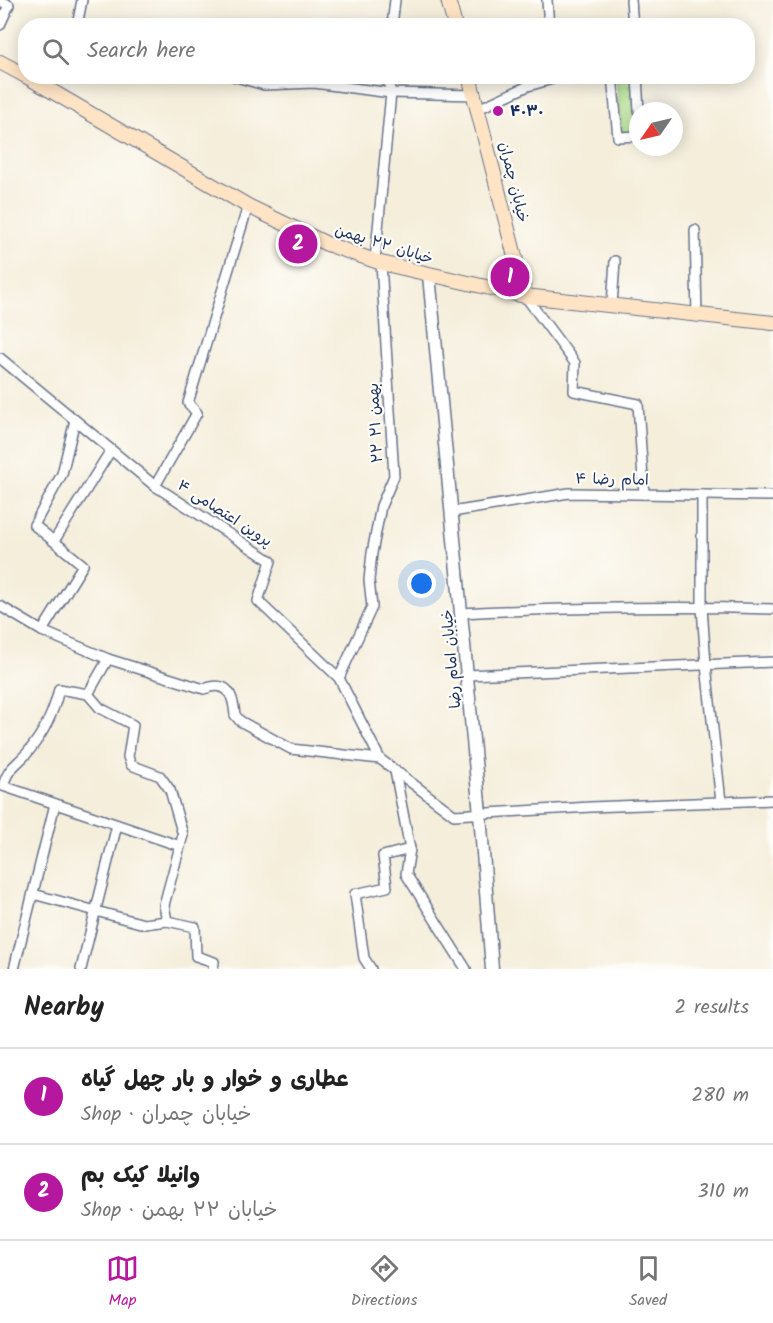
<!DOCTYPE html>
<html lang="en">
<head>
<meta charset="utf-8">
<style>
  :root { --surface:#fff; --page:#f6f6f6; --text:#222; --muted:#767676; --line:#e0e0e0; --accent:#b5179e }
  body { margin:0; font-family:Kalam,"Playpen Sans Arabic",sans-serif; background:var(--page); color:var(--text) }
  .compass { position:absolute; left:629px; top:102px; width:54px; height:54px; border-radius:50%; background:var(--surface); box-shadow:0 3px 15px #0003; rotate:236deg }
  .you { position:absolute; left:422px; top:584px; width:21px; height:21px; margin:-15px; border:4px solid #fff; border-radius:50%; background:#1a73e8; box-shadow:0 0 0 9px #1a73e833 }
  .badge { display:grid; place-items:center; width:39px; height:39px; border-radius:50%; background:var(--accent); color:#fff; font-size:20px; font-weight:700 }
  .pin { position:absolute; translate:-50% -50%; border:3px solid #fff; box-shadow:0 2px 6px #0006 }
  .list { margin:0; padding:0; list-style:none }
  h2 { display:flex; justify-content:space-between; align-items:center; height:78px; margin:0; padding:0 24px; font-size:26px }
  h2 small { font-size:20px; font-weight:400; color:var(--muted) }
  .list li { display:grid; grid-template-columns:39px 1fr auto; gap:18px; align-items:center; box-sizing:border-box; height:96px; padding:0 24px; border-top:2px solid var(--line) }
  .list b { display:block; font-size:22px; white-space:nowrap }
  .list p { margin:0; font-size:20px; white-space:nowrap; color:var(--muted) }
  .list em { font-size:20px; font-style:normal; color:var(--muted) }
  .icon { flex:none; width:33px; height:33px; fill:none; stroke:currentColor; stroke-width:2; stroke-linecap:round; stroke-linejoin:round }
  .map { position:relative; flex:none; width:773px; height:969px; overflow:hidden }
  .search { position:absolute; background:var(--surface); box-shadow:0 3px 15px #0003; left:18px; right:18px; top:18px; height:66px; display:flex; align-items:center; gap:15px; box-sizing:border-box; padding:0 21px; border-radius:24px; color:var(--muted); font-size:22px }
  .sheet { height:270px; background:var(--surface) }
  nav { display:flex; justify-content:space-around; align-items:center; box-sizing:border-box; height:84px; border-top:2px solid var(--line); background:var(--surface); font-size:16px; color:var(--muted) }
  nav a { display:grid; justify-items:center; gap:3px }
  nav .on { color:var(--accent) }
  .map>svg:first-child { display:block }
  .green { fill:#abda88; stroke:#638473; stroke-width:1.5 }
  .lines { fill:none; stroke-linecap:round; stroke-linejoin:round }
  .minor-casing { stroke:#67728a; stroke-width:12 }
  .tertiary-casing { stroke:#67728a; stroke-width:15 }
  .secondary-casing { stroke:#67728a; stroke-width:16 }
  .minor { stroke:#fff; stroke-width:9 }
  .tertiary { stroke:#fff; stroke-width:12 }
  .secondary { stroke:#fee4c5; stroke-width:14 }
  .poi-dot { fill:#b5179e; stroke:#fdfcf7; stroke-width:2 }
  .labels { text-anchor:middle; stroke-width:4.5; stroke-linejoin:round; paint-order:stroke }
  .poi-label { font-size:15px; font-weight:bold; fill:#1b2f5e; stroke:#fdfcf7; text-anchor:start }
  .street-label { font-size:15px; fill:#1b2f5e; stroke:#fdfcf7 }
</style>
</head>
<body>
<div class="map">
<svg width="773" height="969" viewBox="0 0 773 969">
  <rect width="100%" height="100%" fill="#fdfcf7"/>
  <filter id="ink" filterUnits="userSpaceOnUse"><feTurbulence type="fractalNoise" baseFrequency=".0167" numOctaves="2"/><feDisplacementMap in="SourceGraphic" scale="12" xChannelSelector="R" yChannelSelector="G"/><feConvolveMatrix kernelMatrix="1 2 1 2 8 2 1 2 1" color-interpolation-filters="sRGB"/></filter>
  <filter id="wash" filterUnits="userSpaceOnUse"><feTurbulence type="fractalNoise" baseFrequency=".008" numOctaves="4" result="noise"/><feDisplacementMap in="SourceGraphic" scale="24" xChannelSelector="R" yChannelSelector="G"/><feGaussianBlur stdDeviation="1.35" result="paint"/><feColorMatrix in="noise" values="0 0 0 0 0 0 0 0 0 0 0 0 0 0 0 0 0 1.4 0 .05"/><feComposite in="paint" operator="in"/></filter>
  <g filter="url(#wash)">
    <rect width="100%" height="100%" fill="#f5eedb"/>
    <path class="green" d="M616,77H633L638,133L621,134Z"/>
  </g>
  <g filter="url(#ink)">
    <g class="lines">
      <defs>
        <g id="minor">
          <path d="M547,0L549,26"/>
          <path d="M631,0L633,26"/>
          <path d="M0,1L9,5L0,25"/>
          <path d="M77,26L82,0"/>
          <path d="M392,26L395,0"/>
          <path d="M233,76L264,85L314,83L391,93L475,95"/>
          <path d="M612,76L618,137L638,136"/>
          <path d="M637,76L639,111"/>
          <path d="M478,109L528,86L563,76"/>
          <path d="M695,230L697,315"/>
          <path d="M375,260L391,93L387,76"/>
          <path d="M525,296L575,363L574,391L638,404L644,494"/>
          <path d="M612,305L615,261"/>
          <path d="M0,358L155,486L271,561L258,601L339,678L380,759L454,815L591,807L773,800"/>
          <path d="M155,486L197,413L188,403L248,206"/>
          <path d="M702,495V607L706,665L721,802"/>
          <path d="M452,512L569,493L773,496"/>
          <path d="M54,541L111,450"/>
          <path d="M0,606L42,631L108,659"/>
          <path d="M461,613C565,608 669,606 773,609"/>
          <path d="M42,631L83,565L34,525L62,474L75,420"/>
          <path d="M467,675L773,662"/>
          <path d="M339,678L372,607L369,580L372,553L381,506L394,476L381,263"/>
          <path d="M88,694L100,708L133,725L128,757L131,765L160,776L170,790L183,835L164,905L167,921"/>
          <path d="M395,771L410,849L406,874L466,969"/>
          <path d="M180,846L3,786C9,766 15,767 28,752C43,734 54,712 59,689L88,694L108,659L204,689C228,680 233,694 235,715L240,721L291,749L380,759"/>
          <path d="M33,894L144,924L167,921L195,927L196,956L214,962L213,969"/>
          <path d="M14,969L55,804"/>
          <path d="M81,969L117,825"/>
          <path d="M371,969L364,958L355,894L387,887L383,856L410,849"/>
        </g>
        <path id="tertiary" d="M429,275L480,814L492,969"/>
        <g id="secondary">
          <path d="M448,0L455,26"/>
          <path d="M0,62L26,76"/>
          <path d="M26,76L248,206L327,244L381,263L525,296L773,323"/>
          <path d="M469,76L525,296"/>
        </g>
      </defs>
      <use href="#minor" class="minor-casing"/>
      <use href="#tertiary" class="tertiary-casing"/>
      <use href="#secondary" class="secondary-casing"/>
      <use href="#minor" class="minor"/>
      <use href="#tertiary" class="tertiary"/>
      <use href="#secondary" class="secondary"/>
    </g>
  </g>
  <circle class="poi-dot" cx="498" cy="111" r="6"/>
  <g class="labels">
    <g class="poi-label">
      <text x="510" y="116">۴۰۳۰</text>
    </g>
    <g class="street-label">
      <text transform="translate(514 182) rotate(76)" y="5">خیابان چمران</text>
      <text transform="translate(384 244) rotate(17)" y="5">خیابان ۲۲ بهمن</text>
      <text transform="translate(375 423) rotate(-93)" y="5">۲۲ بهمن ۲۱</text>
      <text transform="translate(612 479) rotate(1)" y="5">امام رضا ۴</text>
      <text transform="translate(225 513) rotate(33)" y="5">پروین اعتصامی ۴</text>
      <text transform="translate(451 659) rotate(-95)" y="5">خیابان امام رضا</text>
    </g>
  </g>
</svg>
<svg class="compass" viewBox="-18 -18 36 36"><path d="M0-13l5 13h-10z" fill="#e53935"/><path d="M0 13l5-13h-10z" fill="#767676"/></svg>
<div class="you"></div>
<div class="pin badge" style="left:510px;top:277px">1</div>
<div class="pin badge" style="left:298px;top:244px">2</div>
<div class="search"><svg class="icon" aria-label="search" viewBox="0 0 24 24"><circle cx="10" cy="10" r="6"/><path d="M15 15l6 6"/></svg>Search here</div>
</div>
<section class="sheet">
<h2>Nearby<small>2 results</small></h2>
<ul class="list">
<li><span class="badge">1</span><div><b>عطاری و خوار و بار چهل گیاه</b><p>Shop · خیابان چمران</p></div><em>280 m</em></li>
<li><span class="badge">2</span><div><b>وانیلا کیک بم</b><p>Shop · خیابان ۲۲ بهمن</p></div><em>310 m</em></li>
</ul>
</section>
<nav>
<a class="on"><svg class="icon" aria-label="map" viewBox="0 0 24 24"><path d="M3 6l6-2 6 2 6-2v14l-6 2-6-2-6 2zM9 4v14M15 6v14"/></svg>Map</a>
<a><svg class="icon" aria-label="directions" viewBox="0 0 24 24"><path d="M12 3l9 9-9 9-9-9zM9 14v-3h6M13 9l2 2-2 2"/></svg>Directions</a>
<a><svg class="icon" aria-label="saved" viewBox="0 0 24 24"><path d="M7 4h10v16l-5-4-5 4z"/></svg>Saved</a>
</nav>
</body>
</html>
